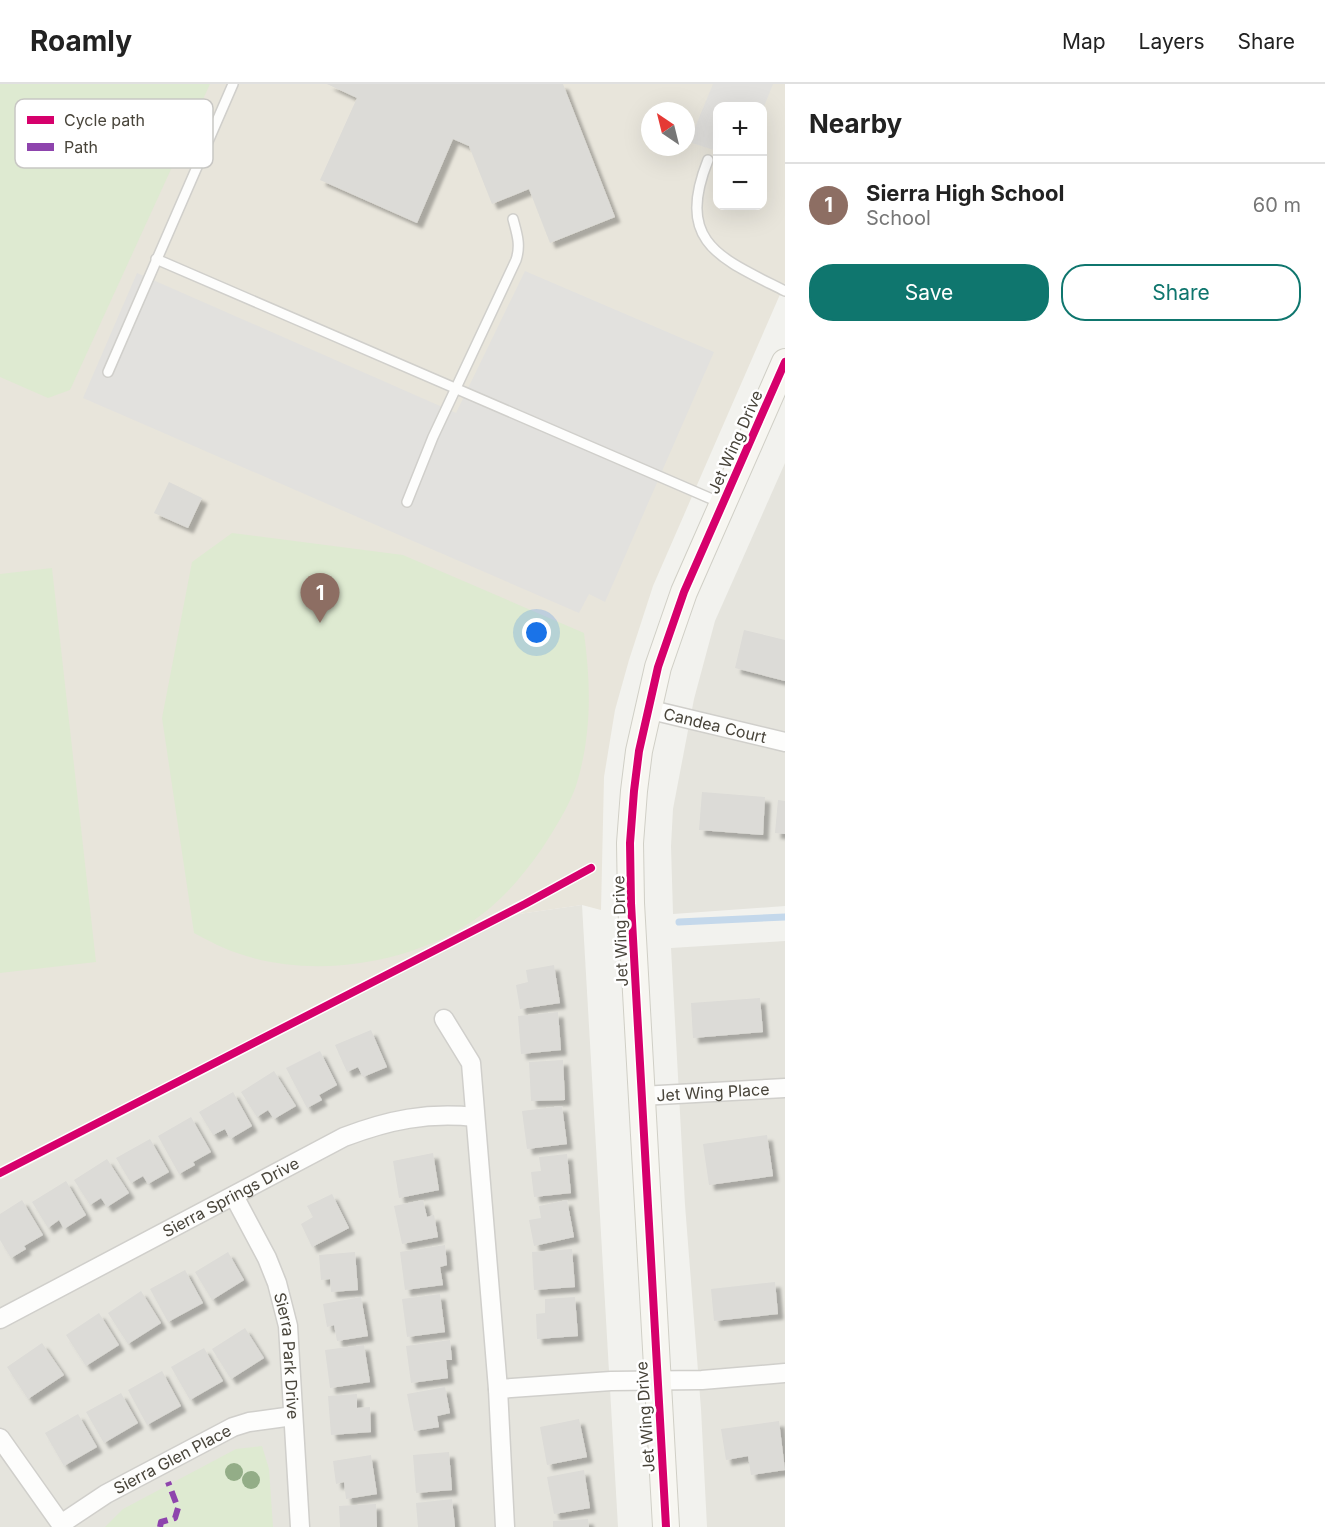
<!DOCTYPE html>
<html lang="en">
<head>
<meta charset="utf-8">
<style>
  :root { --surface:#fff; --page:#f2f2f2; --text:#222; --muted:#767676; --line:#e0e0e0; --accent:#0f766e }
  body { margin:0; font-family:Inter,sans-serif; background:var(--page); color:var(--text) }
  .controls { position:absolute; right:18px; top:18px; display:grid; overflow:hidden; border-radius:12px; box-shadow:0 6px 24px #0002 }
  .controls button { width:54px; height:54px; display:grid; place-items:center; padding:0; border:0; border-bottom:2px solid var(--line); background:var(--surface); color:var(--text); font:30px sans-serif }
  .compass { position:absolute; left:641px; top:18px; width:54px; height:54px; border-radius:50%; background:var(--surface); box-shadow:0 6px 24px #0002; rotate:325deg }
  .you { position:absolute; left:537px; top:549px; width:21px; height:21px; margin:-15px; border:4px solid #fff; border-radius:50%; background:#1a73e8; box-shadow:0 0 0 9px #1a73e833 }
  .badge { display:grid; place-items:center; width:39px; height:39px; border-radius:50%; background:var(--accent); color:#fff; font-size:20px; font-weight:700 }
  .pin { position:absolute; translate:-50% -50px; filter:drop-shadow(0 2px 3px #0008) }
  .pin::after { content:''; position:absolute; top:32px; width:21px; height:18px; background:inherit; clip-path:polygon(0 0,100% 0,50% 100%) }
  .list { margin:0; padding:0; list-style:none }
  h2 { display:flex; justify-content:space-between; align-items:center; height:78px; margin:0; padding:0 24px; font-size:26px }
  h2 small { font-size:20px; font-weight:400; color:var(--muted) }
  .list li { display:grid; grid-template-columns:39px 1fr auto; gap:18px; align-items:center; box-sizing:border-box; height:84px; padding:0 24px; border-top:2px solid var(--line) }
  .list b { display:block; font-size:22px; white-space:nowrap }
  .list p { margin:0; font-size:20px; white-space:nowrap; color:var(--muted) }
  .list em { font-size:20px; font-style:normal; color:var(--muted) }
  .actions { display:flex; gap:12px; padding:18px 24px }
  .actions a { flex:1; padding:14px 0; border:2px solid var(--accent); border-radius:24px; text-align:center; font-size:21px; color:var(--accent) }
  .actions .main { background:var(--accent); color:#fff }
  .map { position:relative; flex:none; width:785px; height:1443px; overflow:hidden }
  header { display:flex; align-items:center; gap:36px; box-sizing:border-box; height:84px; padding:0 30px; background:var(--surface); border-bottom:2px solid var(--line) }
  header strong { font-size:28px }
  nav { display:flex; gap:33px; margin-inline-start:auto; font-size:21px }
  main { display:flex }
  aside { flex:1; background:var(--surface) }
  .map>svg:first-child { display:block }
  .residential { fill:#e5e4dd }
  .education { fill:#e8e5db; fill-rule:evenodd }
  .green { fill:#deead1 }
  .parking { fill:#e2e1de }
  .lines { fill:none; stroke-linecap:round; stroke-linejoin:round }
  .stream { stroke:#c4d8eb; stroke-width:7 }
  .building { fill:#dcdbd7; filter:url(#shadow) }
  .lane-casing { stroke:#d0cfcb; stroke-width:12 }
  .street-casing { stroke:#d0cfcb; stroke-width:21 }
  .secondary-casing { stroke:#d0cfc6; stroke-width:28 }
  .lane { stroke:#fdfdfc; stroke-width:9 }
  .street { stroke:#fdfdfc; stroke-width:18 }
  .secondary { stroke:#f7f6f1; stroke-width:26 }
  .quiet { stroke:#8e44ad; stroke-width:6; stroke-dasharray:12 6; stroke-linecap:butt }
  .cycleway-casing { stroke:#fff; stroke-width:11 }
  .cycleway { stroke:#d6006c; stroke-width:8 }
  .tree { fill:#93ad87 }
  .labels { text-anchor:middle; stroke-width:5; stroke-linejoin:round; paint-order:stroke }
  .street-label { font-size:16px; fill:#48443a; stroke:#fff }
  .key { fill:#fff; stroke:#c8c7c4; stroke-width:1.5 }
  .key-label { font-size:16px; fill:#48443a }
</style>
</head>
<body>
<header>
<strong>Roamly</strong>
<nav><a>Map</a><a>Layers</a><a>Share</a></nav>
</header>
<main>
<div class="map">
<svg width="785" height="1443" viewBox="0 0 785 1443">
  <defs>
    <filter id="shadow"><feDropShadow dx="5.5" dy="5.5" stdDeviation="1.5" flood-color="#0004"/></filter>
  </defs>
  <rect width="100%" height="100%" fill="#f2f2ee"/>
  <g class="residential">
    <path d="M785,379V822L673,830L671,762L673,725L694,615L715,537Z"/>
    <path d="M582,821L618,1443H0V1096L512,831Z"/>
    <path d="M785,857V1443H707L701,1325L685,1121L671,864Z"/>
  </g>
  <path class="education" d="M0,0H785V199L653,502L629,576L615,626L604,693L601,826L582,821L512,831L0,1096ZM718,22H762V122H718ZM650,27H686V63H650Z"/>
  <g class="green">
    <path d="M0,0H210L70,306L48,314L0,293Z"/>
    <path d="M232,449L403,471L584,549C591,601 592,651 576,702C568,724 554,746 541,766C526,787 510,807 490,824C426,878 319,897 240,870C224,865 209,857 194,849L162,634L192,478Z"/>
    <path d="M52,484L96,878L0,889V490Z"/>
    <path d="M262,1362L269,1385L273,1443H105L123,1425L236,1365Z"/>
  </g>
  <g class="parking">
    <path d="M713,0H773L763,25L762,22H718L717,67L689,58Z"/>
    <path d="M525,187L714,268L605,518L589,510L579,529L83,314L137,189L456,329Z"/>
  </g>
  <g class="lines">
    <path class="stream" d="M679,838L785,833"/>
  </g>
  <g class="building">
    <path d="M327,0H563L615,133L550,159L529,105L492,120L469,62L453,55L417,139L320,96L357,14Z"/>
    <path d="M169,398L202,414L188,444L154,429Z"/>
    <path d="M744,546L785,556V597L735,584Z"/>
    <path d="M702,708L765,713L763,751L699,746Z"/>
    <path d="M778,716L785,717V750L775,749Z"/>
    <path d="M554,881L560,919L520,925L516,901L528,898L526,886Z"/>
    <path d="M760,914L763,948L693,954L691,919Z"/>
    <path d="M558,928L561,966L521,970L518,932Z"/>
    <path d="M371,946L387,983L363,993L358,983L347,988L335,961Z"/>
    <path d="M320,967L337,1001L319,1011L322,1016L307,1024L286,984Z"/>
    <path d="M563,976L565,1016L531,1017L529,978Z"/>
    <path d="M274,987L296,1022L274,1035L268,1026L257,1033L241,1008Z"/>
    <path d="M233,1008L252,1042L230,1055L225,1045L213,1051L199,1028Z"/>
    <path d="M562,1022L567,1060L527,1065L522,1027Z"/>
    <path d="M191,1033L211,1068L193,1078L195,1081L179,1090L158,1052Z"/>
    <path d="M767,1051L773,1092L709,1101L703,1060Z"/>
    <path d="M150,1055L169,1088L148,1100L143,1092L131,1099L116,1074Z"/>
    <path d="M433,1069L439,1106L399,1114L393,1077Z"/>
    <path d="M567,1070L571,1109L534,1113L531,1088L541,1087L539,1073Z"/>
    <path d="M107,1075L129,1109L107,1123L101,1114L90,1121L74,1096Z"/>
    <path d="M66,1097L86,1131L64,1145L59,1136L48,1144L32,1118Z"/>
    <path d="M332,1110L349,1144L312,1163L301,1140L313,1133L307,1122Z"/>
    <path d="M22,1116L43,1151L24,1162L26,1165L11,1174L0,1156V1130Z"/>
    <path d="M423,1116L427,1133L434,1131L438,1153L402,1160L394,1122Z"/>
    <path d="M567,1116L574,1153L534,1162L529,1136L541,1134L539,1122Z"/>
    <path d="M445,1161L447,1181L440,1183L443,1201L405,1206L400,1168Z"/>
    <path d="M572,1165L575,1203L534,1206L532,1168Z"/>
    <path d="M228,1168L244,1196L212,1216L195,1188Z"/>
    <path d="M355,1168L358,1206L331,1208L330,1195L321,1196L319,1171Z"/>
    <path d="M185,1186L203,1219L168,1238L150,1205Z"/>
    <path d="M775,1198L778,1230L714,1237L711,1205Z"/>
    <path d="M141,1207L161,1239L128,1260L108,1229Z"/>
    <path d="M440,1210L445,1248L407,1253L402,1215Z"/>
    <path d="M361,1213L368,1252L337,1257L334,1241L327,1243L323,1220Z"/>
    <path d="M575,1213L578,1252L537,1255L536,1230L545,1229V1215Z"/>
    <path d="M99,1229L119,1261L86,1282L66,1251Z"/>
    <path d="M245,1244L264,1274L231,1295L212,1265Z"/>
    <path d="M450,1256L452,1276H446L448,1294L411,1299L406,1262Z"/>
    <path d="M42,1259L64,1291L28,1315L7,1283Z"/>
    <path d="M364,1261L370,1298L330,1304L325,1266Z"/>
    <path d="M204,1264L223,1297L190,1316L171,1283Z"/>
    <path d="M162,1287L181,1322L147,1341L128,1306Z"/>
    <path d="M445,1303L450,1329L437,1332L439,1343L414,1347L407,1310Z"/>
    <path d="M121,1309L138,1339L104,1359L86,1328Z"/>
    <path d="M357,1310V1324L370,1323L371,1348L331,1351L328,1312Z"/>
    <path d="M78,1330L97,1363L64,1382L45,1349Z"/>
    <path d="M579,1335L587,1373L547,1381L540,1343Z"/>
    <path d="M779,1337L785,1386L751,1391L748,1372L726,1376L721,1345Z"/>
    <path d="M449,1368L452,1406L416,1409L413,1371Z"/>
    <path d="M371,1371L377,1410L346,1415L344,1398L336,1400L333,1377Z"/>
    <path d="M584,1386L590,1424L554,1430L547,1393Z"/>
    <path d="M452,1415L455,1443H418L416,1419Z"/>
    <path d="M376,1420L377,1443H340L339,1422Z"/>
    <path d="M588,1435L589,1443H553V1437Z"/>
  </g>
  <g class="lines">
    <defs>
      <g id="lane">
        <path d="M708,76C675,159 720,174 785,207"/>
        <path d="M156,175L721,419"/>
        <path d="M108,288L233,0"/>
        <path d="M407,418L433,353L516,176C521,161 517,150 513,135"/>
      </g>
      <g id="street">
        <path id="s1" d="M647,625L785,658"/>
        <path d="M444,935L471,979L498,1305L505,1443"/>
        <path id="s2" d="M641,1012L785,1004"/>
        <path id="s3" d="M234,1112L267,1174L277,1199L288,1242L300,1443"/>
        <path id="s4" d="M0,1235L344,1053C389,1036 427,1028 475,1033"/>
        <path d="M498,1305L611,1297L702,1296L785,1289"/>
        <path d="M0,1354L63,1443"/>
        <path id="s5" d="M61,1440L106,1410L233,1343L249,1338L293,1332"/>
      </g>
      <path id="secondary" d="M666,1443L631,819L630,759L634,707L639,667L658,583L684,508L785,278"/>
    </defs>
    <use href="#lane" class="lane-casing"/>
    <use href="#street" class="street-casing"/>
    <use href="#secondary" class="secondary-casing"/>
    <use href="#lane" class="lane"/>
    <use href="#street" class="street"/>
    <use href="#secondary" class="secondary"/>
    <path class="quiet" d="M160,1443L161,1438L175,1434L178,1424L168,1398"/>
    <defs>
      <g id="cycleway">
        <path d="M0,1089L525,820L591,784"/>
        <path d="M666,1443L631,819L630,759L634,707L639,667L658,583L684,508L785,278"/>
      </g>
    </defs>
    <use href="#cycleway" class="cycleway-casing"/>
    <use href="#cycleway" class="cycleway"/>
  </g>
  <g class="tree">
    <circle cx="234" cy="1388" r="9"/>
    <circle cx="251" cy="1396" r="9"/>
  </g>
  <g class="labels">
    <g class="street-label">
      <text transform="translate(735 358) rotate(-66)" y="6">Jet Wing Drive</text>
      <text dy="6" stroke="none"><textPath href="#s1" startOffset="70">Candea Court</textPath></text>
      <text transform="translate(620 847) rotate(-92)" y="6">Jet Wing Drive</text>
      <text dy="6" stroke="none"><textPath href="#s2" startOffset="72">Jet Wing Place</textPath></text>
      <text dy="6" stroke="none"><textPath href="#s4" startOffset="261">Sierra Springs Drive</textPath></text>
      <text dy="6" stroke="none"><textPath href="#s3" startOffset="171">Sierra Park Drive</textPath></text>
      <text transform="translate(645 1333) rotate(-94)" y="6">Jet Wing Drive</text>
      <text dy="6" stroke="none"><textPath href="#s5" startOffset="129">Sierra Glen Place</textPath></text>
    </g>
  </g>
  <rect x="15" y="15" width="198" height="69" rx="9" class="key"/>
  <rect x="27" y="32" width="27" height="8" fill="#d6006c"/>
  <rect x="27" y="59" width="27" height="8" fill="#8e44ad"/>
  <g class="key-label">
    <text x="64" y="42">Cycle path</text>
    <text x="64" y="69">Path</text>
  </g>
</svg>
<div class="controls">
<button>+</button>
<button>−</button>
</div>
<svg class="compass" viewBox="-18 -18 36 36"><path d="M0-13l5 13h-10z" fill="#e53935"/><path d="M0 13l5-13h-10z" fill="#767676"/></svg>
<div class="you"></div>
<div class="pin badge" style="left:320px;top:539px;background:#8d6e63">1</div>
</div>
<aside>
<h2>Nearby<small></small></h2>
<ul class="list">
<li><span class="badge" style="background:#8d6e63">1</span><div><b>Sierra High School</b><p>School</p></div><em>60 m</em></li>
</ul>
<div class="actions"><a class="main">Save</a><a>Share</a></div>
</aside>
</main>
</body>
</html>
